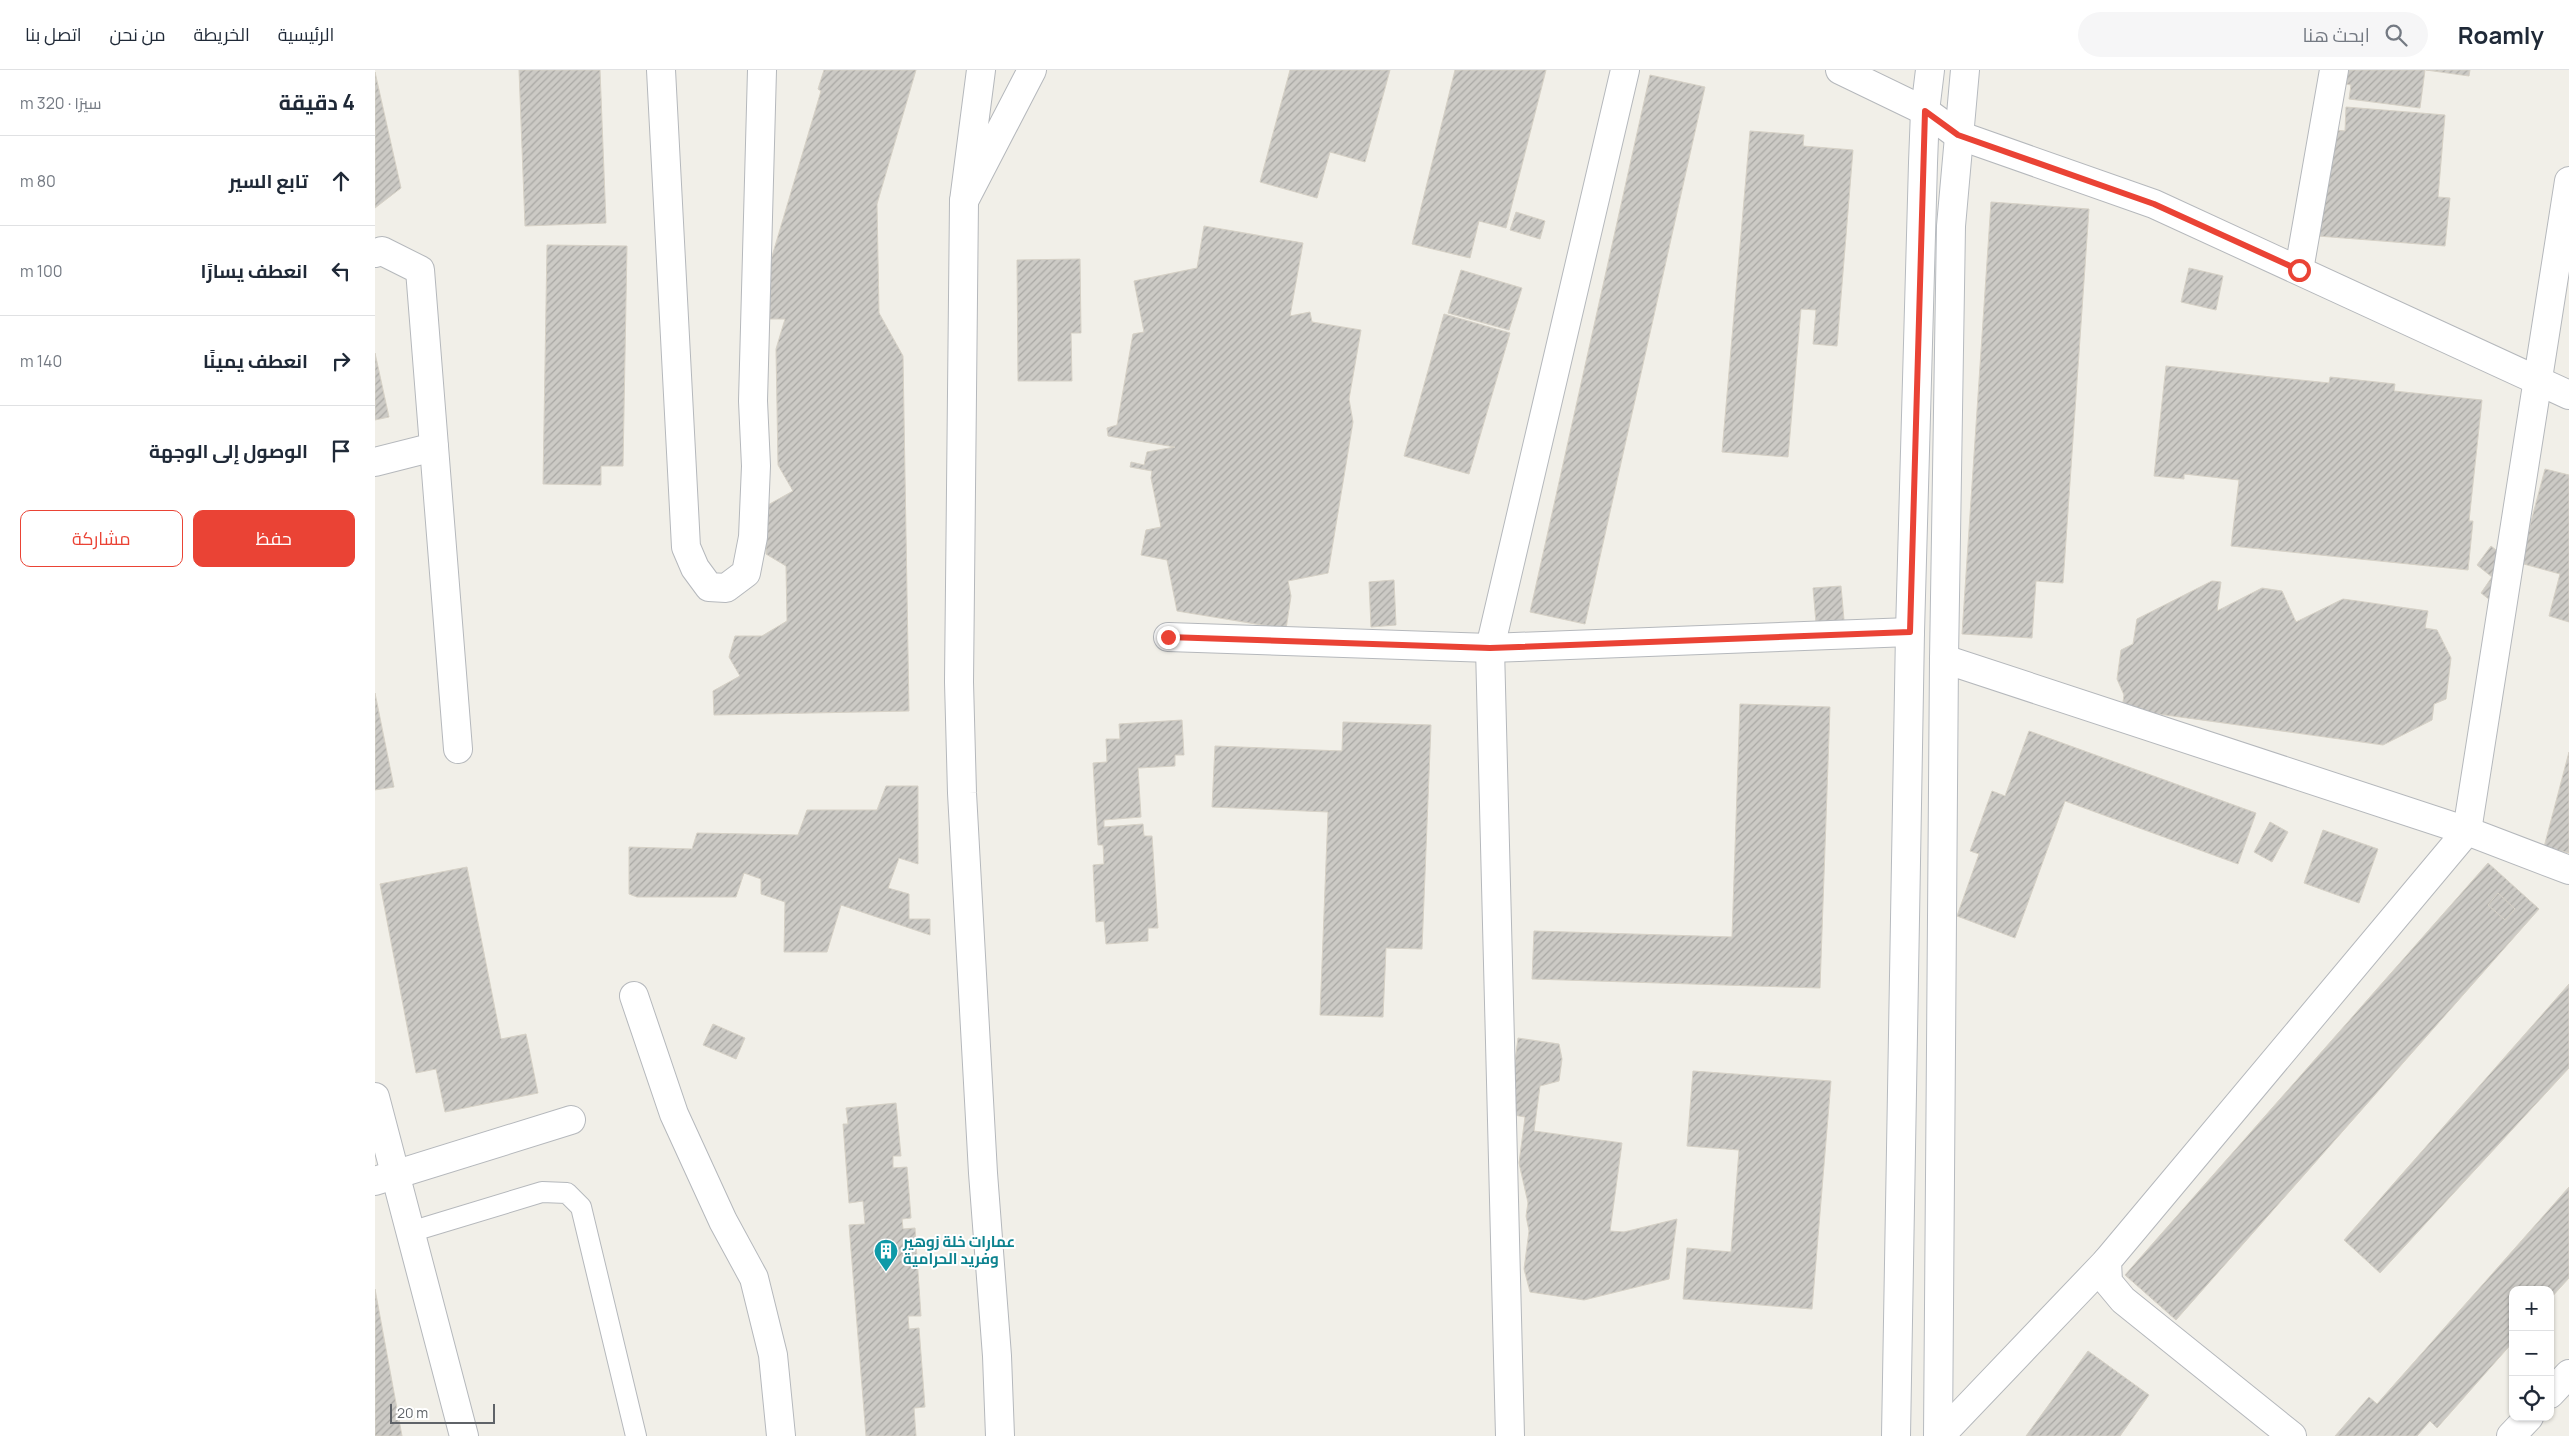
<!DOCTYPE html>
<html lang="ar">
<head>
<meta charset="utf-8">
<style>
  :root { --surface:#fff; --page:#f6f6f7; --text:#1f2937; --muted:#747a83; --line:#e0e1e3; --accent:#ea4335 }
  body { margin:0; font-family:Manrope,Cairo,sans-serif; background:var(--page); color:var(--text); direction:rtl }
  .controls { position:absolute; right:15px; bottom:15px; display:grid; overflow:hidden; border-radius:10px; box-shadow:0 1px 4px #0004 }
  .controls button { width:45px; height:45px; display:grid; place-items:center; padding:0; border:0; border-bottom:1px solid var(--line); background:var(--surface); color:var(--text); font:25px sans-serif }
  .scale { position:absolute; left:15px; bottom:12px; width:105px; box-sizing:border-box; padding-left:5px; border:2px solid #5f6368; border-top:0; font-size:14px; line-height:18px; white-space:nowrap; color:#5f6368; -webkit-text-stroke:4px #fff; paint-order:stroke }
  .stop { position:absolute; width:15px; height:15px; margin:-11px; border:4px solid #ea4335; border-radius:50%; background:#fff }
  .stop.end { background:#ea4335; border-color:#fff; box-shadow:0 1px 5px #0008 }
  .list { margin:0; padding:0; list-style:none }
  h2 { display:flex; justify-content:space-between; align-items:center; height:65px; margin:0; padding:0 20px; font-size:21px }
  h2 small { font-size:16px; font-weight:400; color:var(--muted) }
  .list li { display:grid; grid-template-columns:32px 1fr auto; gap:15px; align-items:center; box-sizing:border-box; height:90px; padding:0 20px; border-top:1px solid var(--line) }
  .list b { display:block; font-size:19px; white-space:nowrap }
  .list em { font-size:16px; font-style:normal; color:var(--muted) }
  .actions { display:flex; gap:10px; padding:15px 20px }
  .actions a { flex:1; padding:11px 0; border:1px solid var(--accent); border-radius:10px; text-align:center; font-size:18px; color:var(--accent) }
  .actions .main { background:var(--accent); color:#fff }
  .icon { flex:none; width:28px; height:28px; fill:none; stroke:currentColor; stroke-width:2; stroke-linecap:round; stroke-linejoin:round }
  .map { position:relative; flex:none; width:2194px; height:1366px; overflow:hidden; direction:ltr }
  header { display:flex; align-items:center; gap:30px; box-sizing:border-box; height:70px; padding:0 25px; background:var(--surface); border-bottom:1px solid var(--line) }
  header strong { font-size:24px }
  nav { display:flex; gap:28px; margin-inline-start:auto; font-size:18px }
  .search { width:350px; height:45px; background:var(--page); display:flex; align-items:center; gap:12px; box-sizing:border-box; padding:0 18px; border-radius:28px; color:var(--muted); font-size:19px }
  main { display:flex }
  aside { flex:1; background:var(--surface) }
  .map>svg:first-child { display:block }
  .building { fill:url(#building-hatch); stroke:#d6d1c6 }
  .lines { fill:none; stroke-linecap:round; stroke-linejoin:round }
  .lane-casing { stroke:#b5b8bc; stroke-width:22 }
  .street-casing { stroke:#b5b8bc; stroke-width:30 }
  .secondary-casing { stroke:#b6babf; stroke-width:30 }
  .lane { stroke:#fff; stroke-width:20 }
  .street { stroke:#fff; stroke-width:28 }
  .secondary { stroke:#fff; stroke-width:28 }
  .route { stroke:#ea4335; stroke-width:6 }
  .labels { text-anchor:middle; stroke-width:4; stroke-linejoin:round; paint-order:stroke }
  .culture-label { font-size:15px; font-weight:bold; fill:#0d838f; stroke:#fff; text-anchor:start }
</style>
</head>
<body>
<header>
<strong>Roamly</strong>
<div class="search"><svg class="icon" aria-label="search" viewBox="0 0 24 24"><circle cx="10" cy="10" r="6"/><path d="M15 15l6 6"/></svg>ابحث هنا</div>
<nav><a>الرئيسية</a><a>الخريطة</a><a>من نحن</a><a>اتصل بنا</a></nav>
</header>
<main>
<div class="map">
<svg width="2194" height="1366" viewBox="0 0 2194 1366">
  <defs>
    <pattern id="building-hatch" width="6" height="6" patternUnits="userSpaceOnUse" patternTransform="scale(1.25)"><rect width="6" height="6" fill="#cccac5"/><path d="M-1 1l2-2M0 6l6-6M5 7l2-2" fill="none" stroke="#a9a8a4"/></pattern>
  </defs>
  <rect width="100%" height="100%" fill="#f1efe8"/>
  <g class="building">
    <path d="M144,0H225L231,153L150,156Z"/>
    <path d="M449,0H541L502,134L504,243L528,286L534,641L339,645L338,621L365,606L354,587L360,566H387L412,551L411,496L391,484V436L418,421L403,395L401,279L410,249H388L387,220L446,21L443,19Z"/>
    <path d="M915,0H1015L990,92L955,82L942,128L885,112Z"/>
    <path d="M1080,0H1171L1131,158L1104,151L1095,188L1037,174Z"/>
    <path d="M1967,0H2050L2045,38L1974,29L1976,15L1965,13Z"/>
    <path d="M2051,0H2095L2094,6Z"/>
    <path d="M0,2L26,118L0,138Z"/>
    <path d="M1275,5L1330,17L1210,554L1155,542Z"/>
    <path d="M1971,37L2070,45L2063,127L2075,128L2070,176L1943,166L1952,59L1970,61Z"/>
    <path d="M1375,61L1429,65L1428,76L1478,80L1462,276L1438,274L1441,240L1426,239L1413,387L1347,382Z"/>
    <path d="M1616,132L1714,139L1688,513L1661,511L1657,568L1587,564Z"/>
    <path d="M1141,142L1170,151L1165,169L1135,160Z"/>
    <path d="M829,156L928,173L915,246L935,242L937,252L986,260L974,329L978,352L953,503L913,511L916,526L911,559L802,541L792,490L766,485L771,460L786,457L776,408L777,401L755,397L756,392L769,395L772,382L800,377L733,366L732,358L742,355L758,264L769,262L759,211L822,198Z"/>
    <path d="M172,175L252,176L248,396H226V415L168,414Z"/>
    <path d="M705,189L706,263H696L697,311H643L642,190Z"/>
    <path d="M1814,198L1848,206L1841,240L1806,232Z"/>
    <path d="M1086,200L1147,218L1134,260L1073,243Z"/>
    <path d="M1069,244L1135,263L1094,404L1029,386Z"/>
    <path d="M0,283L14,347L0,350Z"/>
    <path d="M1791,296L1954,313L1955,307L2020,314L2019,321L2107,330L2094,451H2098L2093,500L1856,476L1864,410L1809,404V409L1779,406Z"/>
    <path d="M2170,399L2194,405V552L2174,546L2185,504L2145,493Z"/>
    <path d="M2116,476L2141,496L2115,530L2106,523L2117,507L2102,495Z"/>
    <path d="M1019,510L1021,555L996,557L994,512Z"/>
    <path d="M1837,511L1846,512L1842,541L1887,518L1907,521L1921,552L1968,529L2053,541L2050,558L2062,560L2076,588L2071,629L2059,634L2057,650L2008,675L1747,639L1749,625L1742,609L1746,580L1758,574L1762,549Z"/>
    <path d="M1466,516L1469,550L1441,553L1438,518Z"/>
    <path d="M0,623L19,717L0,720Z"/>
    <path d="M1365,634L1455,637L1445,918L1157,909L1159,861L1357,867Z"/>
    <path d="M807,650L809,685H800V696L763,698L766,747L729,750V757L768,754L769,766H777L783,858H773V871L731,874L729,851L721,852L718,795L729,794L728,775H723L718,693L732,692L731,669H745L744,654Z"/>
    <path d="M968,652L1056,655L1047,879L1011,878L1008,947L945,945L953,742L837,737L840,676L967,681Z"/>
    <path d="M1654,661L1881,743L1863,794L1690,731L1640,868L1582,846L1604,784L1595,781L1617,721L1630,726Z"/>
    <path d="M2194,682V783L2169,777Z"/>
    <path d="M511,716H543V794L524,788L513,818L534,824V849H555V865L466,835L452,882H409L410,832L386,824V809L369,803L361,827H262L254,824V777L317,779L322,763L423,765L432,740H502Z"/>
    <path d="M1895,752L1913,762L1897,792L1879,782Z"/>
    <path d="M1948,760L2003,779L1984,833L1929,813Z"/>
    <path d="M2113,793L2164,839L1801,1250L1750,1205Z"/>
    <path d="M92,797L126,969L151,964L163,1023L70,1042L61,999L41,1003L5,814Z"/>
    <path d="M2123,823L2140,839L2130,850L2113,835Z"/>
    <path d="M2194,914V998L2005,1203L1969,1170Z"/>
    <path d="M338,954L370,968L361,989L328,975Z"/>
    <path d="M1143,968L1184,974L1187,989L1184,1011L1165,1016L1159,1061L1247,1073L1235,1161L1249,1162L1302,1149L1294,1209L1209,1230L1155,1222L1149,1199L1154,1161L1151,1146L1153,1133L1144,1093L1150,1047L1133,1044Z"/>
    <path d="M1318,1001L1456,1011L1437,1239L1308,1229L1312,1178L1356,1182L1364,1080L1312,1076Z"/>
    <path d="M521,1033L526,1086H518V1098L532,1097L536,1148L527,1149L528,1159L540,1158L546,1246H533L534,1259L544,1258L550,1337L539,1338L541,1366H491L474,1155L490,1154L488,1131L474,1133L468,1054H473L471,1038Z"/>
    <path d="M2194,1117V1208L2175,1229V1220H2138V1272L2062,1358L2055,1351L2042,1366H1960L1994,1327L2002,1334Z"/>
    <path d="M0,1219L27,1366H0Z"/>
    <path d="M1713,1281L1774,1325L1745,1366H1651Z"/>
  </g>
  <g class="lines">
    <defs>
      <path id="lane" d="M35,1162L167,1122L192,1123L206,1137L261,1366"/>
      <g id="street">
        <path d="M286,0L311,477L320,498L334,517L351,518L371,503L378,467L381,396L378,331L387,0"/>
        <path d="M606,0L589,131L657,0"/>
        <path d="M1465,0L1550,41L1583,65L1779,134L2194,325"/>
        <path d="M589,131L584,612L587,723L608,1103L622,1286L625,1366"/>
        <path d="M0,183L7,181L45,200L83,679"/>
        <path d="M1924,200L1959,0"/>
        <path d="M0,392L59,377"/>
        <path d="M793,567L1115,578L1535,562"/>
        <path d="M1569,589L2092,761L2194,800"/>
        <path d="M259,926L299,1044L348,1151L379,1208L398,1285L406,1366"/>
        <path d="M0,1027L89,1366"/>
        <path d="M0,1111L196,1050"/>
        <path d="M2175,1324L2194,1304"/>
        <path d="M1135,1366L1115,578L1250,0"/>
        <path d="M1565,1366L1732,1191"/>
        <path d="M1917,1366L1748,1230L1733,1212L1732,1191L2092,761L2194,111"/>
        <path d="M2136,1366L2154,1347"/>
      </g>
      <g id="secondary">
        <path d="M1521,1366L1535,562L1548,93L1550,41L1555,0"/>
        <path d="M1563,1366L1569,589L1576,156L1590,0"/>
      </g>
    </defs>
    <use href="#lane" class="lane-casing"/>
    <use href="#street" class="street-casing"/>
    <use href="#secondary" class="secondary-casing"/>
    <use href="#lane" class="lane"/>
    <use href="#street" class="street"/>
    <use href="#secondary" class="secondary"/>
  </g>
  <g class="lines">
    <path class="route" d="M793,567L1115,578L1535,562L1550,41L1583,65L1779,134L1924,200"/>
  </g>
  <defs>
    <symbol id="building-pin" viewBox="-11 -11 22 30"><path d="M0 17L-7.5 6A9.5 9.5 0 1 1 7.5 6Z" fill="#0f9aa8" stroke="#fff"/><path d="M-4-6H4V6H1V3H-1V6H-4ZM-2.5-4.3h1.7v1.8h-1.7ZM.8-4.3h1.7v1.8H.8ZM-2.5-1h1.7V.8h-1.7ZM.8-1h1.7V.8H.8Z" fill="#fff"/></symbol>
  </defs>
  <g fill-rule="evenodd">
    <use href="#building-pin" x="497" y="1167" width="28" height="38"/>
  </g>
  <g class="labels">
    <g class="culture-label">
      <text x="528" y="1177">عمارات خلة زوهير<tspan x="528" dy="17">وفريد الحرامية</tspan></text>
    </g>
  </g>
</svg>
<div class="controls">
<button>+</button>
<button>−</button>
<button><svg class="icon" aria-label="locate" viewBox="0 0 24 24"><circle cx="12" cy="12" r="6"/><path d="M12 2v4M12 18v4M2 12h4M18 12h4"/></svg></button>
</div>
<div class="scale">20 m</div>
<div class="stop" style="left:1924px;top:200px"></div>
<div class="stop end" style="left:793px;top:567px"></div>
</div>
<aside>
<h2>4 دقيقة<small>سيرًا · 320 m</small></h2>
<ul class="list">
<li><svg class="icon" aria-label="ahead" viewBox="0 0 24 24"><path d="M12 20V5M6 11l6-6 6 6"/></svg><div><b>تابع السير</b></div><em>80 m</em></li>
<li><svg class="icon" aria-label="left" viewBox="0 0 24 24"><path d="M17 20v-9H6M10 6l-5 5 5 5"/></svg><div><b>انعطف يسارًا</b></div><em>100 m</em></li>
<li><svg class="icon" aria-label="right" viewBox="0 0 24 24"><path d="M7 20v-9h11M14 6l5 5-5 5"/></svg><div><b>انعطف يمينًا</b></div><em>140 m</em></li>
<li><svg class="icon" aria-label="arrive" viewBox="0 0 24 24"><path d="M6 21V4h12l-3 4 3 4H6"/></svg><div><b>الوصول إلى الوجهة</b></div></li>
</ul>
<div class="actions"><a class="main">حفظ</a><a>مشاركة</a></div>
</aside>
</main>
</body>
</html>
